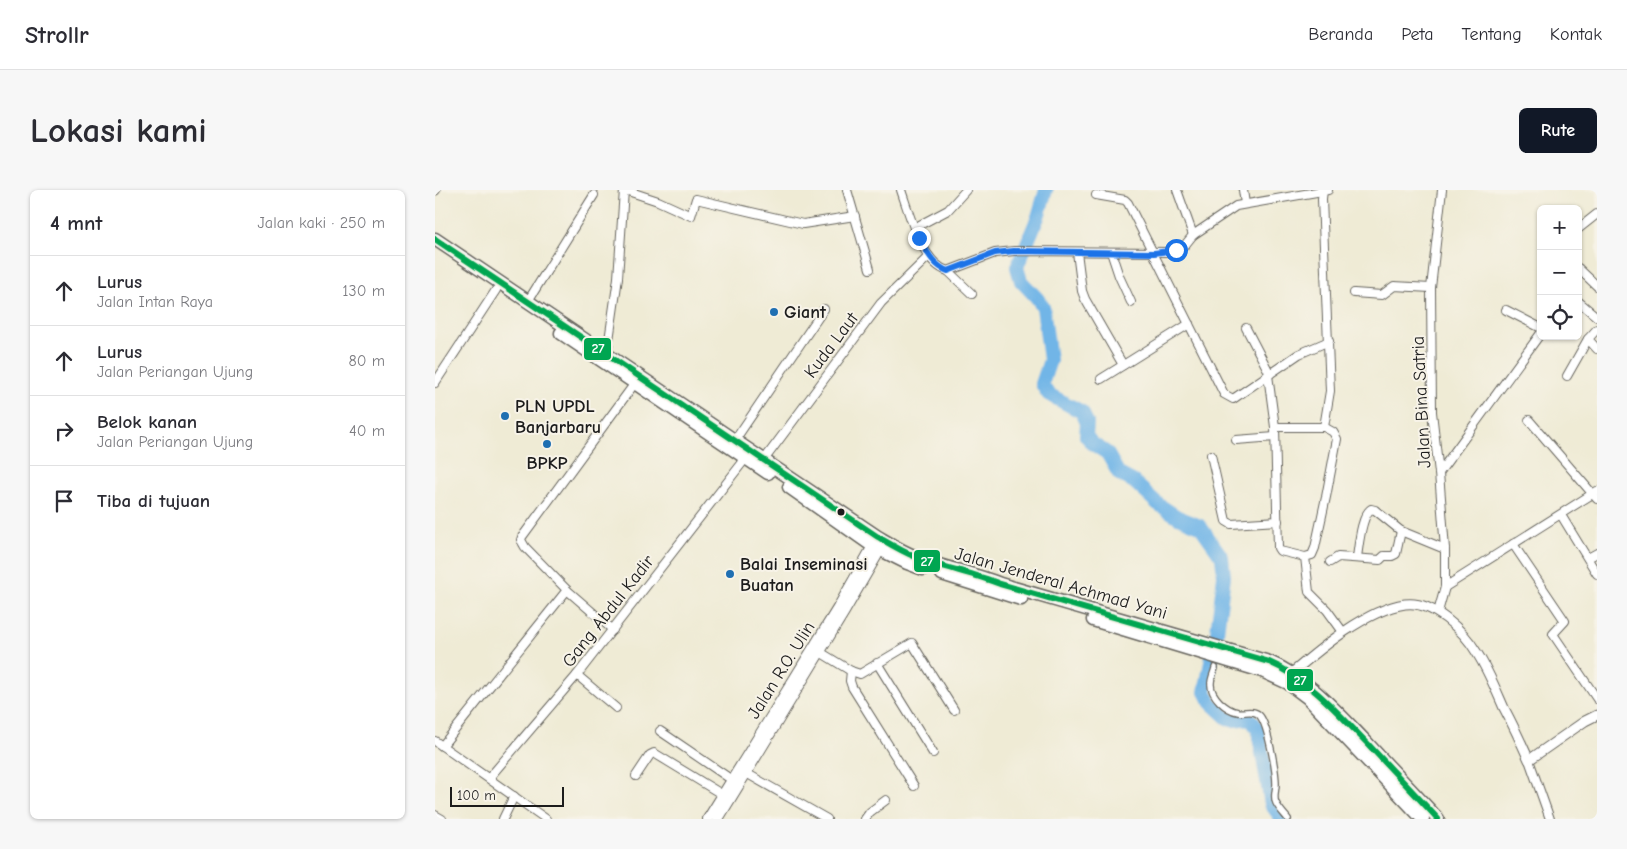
<!DOCTYPE html>
<html lang="id">
<head>
<meta charset="utf-8">
<style>
  :root { --surface:#fff; --page:#f7f7f7; --text:#2b2b33; --muted:#7c7c81; --line:#e1e1e2; --accent:#111827 }
  body { margin:0; font-family:"Comic Neue",sans-serif; background:var(--page); color:var(--text) }
  .controls { position:absolute; right:15px; top:15px; display:grid; overflow:hidden; border-radius:8px; box-shadow:0 1px 4px #0004 }
  .controls button { width:45px; height:45px; display:grid; place-items:center; padding:0; border:0; border-bottom:1px solid var(--line); background:var(--surface); color:var(--text); font:25px sans-serif }
  .scale { position:absolute; left:15px; bottom:12px; width:114px; box-sizing:border-box; padding-left:5px; border:2px solid #1c1c1c; border-top:0; font-size:14px; line-height:18px; white-space:nowrap; color:#1c1c1c; -webkit-text-stroke:4px #f7f3e8; paint-order:stroke }
  .stop { position:absolute; width:15px; height:15px; margin:-11px; border:4px solid #1a73e8; border-radius:50%; background:#fff }
  .stop.end { background:#1a73e8; border-color:#fff; box-shadow:0 1px 5px #0008 }
  .list { margin:0; padding:0; list-style:none }
  h2 { display:flex; justify-content:space-between; align-items:center; height:65px; margin:0; padding:0 20px; font-size:21px }
  h2 small { font-size:16px; font-weight:400; color:var(--muted) }
  .list li { display:grid; grid-template-columns:32px 1fr auto; gap:15px; align-items:center; box-sizing:border-box; height:70px; padding:0 20px; border-top:1px solid var(--line) }
  .list b { display:block; font-size:19px; white-space:nowrap }
  .list p { margin:0; font-size:16px; white-space:nowrap; color:var(--muted) }
  .list em { font-size:16px; font-style:normal; color:var(--muted) }
  .icon { flex:none; width:28px; height:28px; fill:none; stroke:currentColor; stroke-width:2; stroke-linecap:round; stroke-linejoin:round }
  .map { position:relative; flex:none; width:1162px; height:629px; overflow:hidden; border-radius:8px }
  header { display:flex; align-items:center; gap:30px; box-sizing:border-box; height:70px; padding:0 25px; background:var(--surface); border-bottom:1px solid var(--line) }
  header strong { font-size:24px }
  nav { display:flex; gap:28px; margin-inline-start:auto; font-size:18px }
  .intro { display:flex; align-items:center; justify-content:space-between; box-sizing:border-box; height:120px; padding:0 30px }
  h1 { margin:0; font-size:35px }
  .button { padding:12px 22px; border-radius:8px; background:var(--accent); color:#fff; font-size:18px; font-weight:700 }
  main { display:flex; gap:30px; padding:0 30px }
  aside { flex:1; background:var(--surface); border-radius:8px; box-shadow:0 1px 4px #0004 }
  .map>svg:first-child { display:block }
  .lines { fill:none; stroke-linecap:round; stroke-linejoin:round }
  .river { stroke:#71b5e7; stroke-width:14 }
  .pedestrian-casing { stroke:#66645d; stroke-width:8 }
  .minor-casing { stroke:#66645d; stroke-width:10 }
  .tertiary-casing { stroke:#66645d; stroke-width:11 }
  .secondary-casing { stroke:#66645d; stroke-width:12 }
  .trunk-casing { stroke:#66645d; stroke-width:15 }
  .pedestrian { stroke:#fff; stroke-width:5.5 }
  .minor { stroke:#fff; stroke-width:8 }
  .tertiary { stroke:#fff; stroke-width:9 }
  .secondary { stroke:#fff; stroke-width:10 }
  .trunk { stroke:#fff; stroke-width:12 }
  .bus-1-casing { stroke:#f7f3e8; stroke-width:10 }
  .bus-1 { stroke:#00a651; stroke-width:6 }
  .route { stroke:#1a73e8; stroke-width:6 }
  .poi-dot { fill:#1f6fb2; stroke:#f7f3e8; stroke-width:2 }
  .bus-dot { fill:#1c1c1c; stroke:#f7f3e8; stroke-width:2 }
  .labels { text-anchor:middle; stroke-width:4; stroke-linejoin:round; paint-order:stroke }
  .poi-label { font-size:18px; font-weight:bold; fill:#1c1c1c; stroke:#f7f3e8; text-anchor:start }
  .street-label { font-size:18px; fill:#1c1c1c; stroke:#f7f3e8 }
  .line-badge { stroke:#f7f3e8; stroke-width:2 }
  .badge-label { font-size:14px; text-anchor:middle; font-weight:bold; fill:#fff }
</style>
</head>
<body>
<header>
<strong>Strollr</strong>
<nav><a>Beranda</a><a>Peta</a><a>Tentang</a><a>Kontak</a></nav>
</header>
<div class="intro"><h1>Lokasi kami</h1><a class="button">Rute</a></div>
<main>
<aside>
<h2>4 mnt<small>Jalan kaki · 250 m</small></h2>
<ul class="list">
<li><svg class="icon" aria-label="ahead" viewBox="0 0 24 24"><path d="M12 20V5M6 11l6-6 6 6"/></svg><div><b>Lurus</b><p>Jalan Intan Raya</p></div><em>130 m</em></li>
<li><svg class="icon" aria-label="ahead" viewBox="0 0 24 24"><path d="M12 20V5M6 11l6-6 6 6"/></svg><div><b>Lurus</b><p>Jalan Periangan Ujung</p></div><em>80 m</em></li>
<li><svg class="icon" aria-label="right" viewBox="0 0 24 24"><path d="M7 20v-9h11M14 6l5 5-5 5"/></svg><div><b>Belok kanan</b><p>Jalan Periangan Ujung</p></div><em>40 m</em></li>
<li><svg class="icon" aria-label="arrive" viewBox="0 0 24 24"><path d="M6 21V4h12l-3 4 3 4H6"/></svg><div><b>Tiba di tujuan</b></div></li>
</ul>
</aside>
<div class="map">
<svg width="1162" height="629" viewBox="0 0 1162 629">
  <rect width="100%" height="100%" fill="#f7f3e8"/>
  <filter id="ink" filterUnits="userSpaceOnUse"><feTurbulence type="fractalNoise" baseFrequency=".02" numOctaves="2"/><feDisplacementMap in="SourceGraphic" scale="10" xChannelSelector="R" yChannelSelector="G"/><feConvolveMatrix kernelMatrix="1 2 1 2 8 2 1 2 1" color-interpolation-filters="sRGB"/></filter>
  <filter id="wash" filterUnits="userSpaceOnUse"><feTurbulence type="fractalNoise" baseFrequency=".0096" numOctaves="4" result="noise"/><feDisplacementMap in="SourceGraphic" scale="20" xChannelSelector="R" yChannelSelector="G"/><feGaussianBlur stdDeviation="1.12" result="paint"/><feColorMatrix in="noise" values="0 0 0 0 0 0 0 0 0 0 0 0 0 0 0 0 0 1.4 0 .05"/><feComposite in="paint" operator="in"/></filter>
  <g filter="url(#wash)">
    <rect width="100%" height="100%" fill="#efebd5"/>
    <g class="lines">
      <path class="river" d="M611,0L603,27L582,77L586,91L602,108L608,117L615,170L607,194L613,204L647,222L652,233L651,246L658,254L672,263L684,284L699,292L723,314L743,327L765,336L787,367L789,386L782,442L770,502L776,513L792,528L799,530L813,528L818,532L823,540L836,614L847,629"/>
    </g>
  </g>
  <g filter="url(#ink)">
    <g class="lines">
      <defs>
        <path id="pedestrian" d="M780,478C779,483 776,488 776,493C775,506 791,520 803,522C811,523 819,519 825,526C833,536 841,581 841,594C841,601 838,607 841,613C844,619 849,624 853,629"/>
        <g id="minor">
          <path d="M190,0L223,11L256,26L261,9L368,34L420,26"/>
          <path d="M412,0L435,79"/>
          <path d="M466,0C474,23 487,74 513,81L560,63L579,61L735,62L750,55L758,45L801,16L893,0"/>
          <path d="M742,0L758,45"/>
          <path d="M808,0L810,14"/>
          <path d="M0,1L1,0"/>
          <path d="M661,5L690,10L693,13L789,204L798,209L864,164L894,151"/>
          <path d="M479,38L513,20L531,0"/>
          <path d="M1143,39L1162,24"/>
          <path d="M642,62L647,101L650,109L688,175"/>
          <path d="M676,62L684,86L696,112"/>
          <path d="M1143,78L1162,96"/>
          <path d="M513,81L537,104"/>
          <path d="M919,103L947,105L959,96L996,98"/>
          <path d="M93,111L159,5"/>
          <path d="M1143,111L1162,127"/>
          <path d="M1071,120L1106,138"/>
          <path d="M811,138L835,184"/>
          <path d="M1162,139L1153,149L1162,159"/>
          <path d="M172,164L183,88L189,0"/>
          <path d="M833,185L840,237L843,358L845,361L870,367L874,402L892,420L908,442"/>
          <path d="M1132,186L1153,149"/>
          <path d="M666,189L754,134"/>
          <path d="M0,193L61,100"/>
          <path d="M1094,230L1162,309"/>
          <path d="M840,237H889L895,201L887,9L888,0"/>
          <path d="M300,250L389,119"/>
          <path d="M801,250L840,247"/>
          <path d="M776,265L791,331L796,334L843,331"/>
          <path d="M329,270L446,113L494,66"/>
          <path d="M1004,283L1106,143"/>
          <path d="M1126,325L1162,384"/>
          <path d="M1078,354L1130,431L1118,444L1162,509"/>
          <path d="M870,367L877,365L880,358L891,307L902,249L898,242L889,237"/>
          <path d="M922,367C924,355 926,326 936,319L940,320L966,341L1010,359"/>
          <path d="M1153,368L1162,363"/>
          <path d="M895,372L903,367L945,370L949,366H957L961,364L966,341"/>
          <path d="M1010,397L1162,301"/>
          <path d="M132,400L178,440"/>
          <path d="M1003,422L1010,397V359L1004,283L997,222L996,98L1007,0"/>
          <path d="M385,462L416,481L425,484L477,453L519,520"/>
          <path d="M442,473L498,563"/>
          <path d="M416,481L415,491L417,497L479,596"/>
          <path d="M142,485L181,518"/>
          <path d="M225,541L297,590"/>
          <path d="M0,551L111,629"/>
          <path d="M7,556L132,400L90,357L86,350L87,347L200,193"/>
          <path d="M1094,570L1115,629"/>
          <path d="M311,583L392,629"/>
          <path d="M201,586L215,565L219,563L288,605"/>
          <path d="M54,588L142,485L311,268"/>
          <path d="M0,625L7,629"/>
          <path d="M68,629L79,606"/>
          <path d="M430,629L435,622L451,610"/>
        </g>
        <path id="tertiary" d="M857,483C886,458 931,420 970,414C997,410 1029,441 1042,463C1053,480 1061,500 1069,518C1078,535 1086,552 1094,570L1150,531L1162,525"/>
        <g id="secondary">
          <path d="M273,629L403,418L442,349"/>
          <path d="M283,629L409,422L449,353"/>
        </g>
        <g id="trunk">
          <path d="M0,49L443,347C455,354 468,362 481,367C508,378 538,383 565,394L834,472C874,489 902,522 932,553C955,578 979,603 1003,629"/>
          <path d="M126,143L333,283"/>
          <path d="M354,297L438,356L472,373L488,379"/>
          <path d="M507,384L586,409"/>
          <path d="M658,430L827,481L853,493L873,508L988,629"/>
        </g>
      </defs>
      <use href="#pedestrian" class="pedestrian-casing"/>
      <use href="#minor" class="minor-casing"/>
      <use href="#tertiary" class="tertiary-casing"/>
      <use href="#secondary" class="secondary-casing"/>
      <use href="#trunk" class="trunk-casing"/>
      <use href="#pedestrian" class="pedestrian"/>
      <use href="#minor" class="minor"/>
      <use href="#tertiary" class="tertiary"/>
      <use href="#secondary" class="secondary"/>
      <use href="#trunk" class="trunk"/>
      <defs>
        <path id="bus-1" d="M0,49L443,347C455,354 468,362 481,367C508,378 538,383 565,394L834,472C874,489 902,522 932,553C955,578 979,603 1003,629"/>
      </defs>
      <use href="#bus-1" class="bus-1-casing"/>
      <use href="#bus-1" class="bus-1"/>
    </g>
  </g>
  <g class="lines" filter="url(#ink)">
    <path class="route" d="M484,48C491,60 499,77 513,81L560,63L579,61L719,63L741,60"/>
  </g>
  <g class="poi-dot">
    <circle cx="339" cy="122" r="5"/>
    <circle cx="70" cy="226" r="5"/>
    <circle cx="112" cy="254" r="5"/>
    <circle cx="295" cy="384" r="5"/>
  </g>
  <circle class="bus-dot" cx="406" cy="322" r="4.5"/>
  <g class="labels">
    <g class="poi-label">
      <text x="349" y="128">Giant</text>
      <text x="80" y="222">PLN UPDL<tspan x="80" dy="21">Banjarbaru</tspan></text>
      <text x="112" y="279" text-anchor="middle">BPKP</text>
      <text x="305" y="380">Balai Inseminasi<tspan x="305" dy="21">Buatan</tspan></text>
    </g>
    <g class="street-label">
      <text transform="translate(396 155) rotate(-53)" y="6">Kuda Laut</text>
      <text transform="translate(986 212) rotate(-93)" y="6">Jalan Bina Satria</text>
      <text transform="translate(626 393) rotate(16)" y="6">Jalan Jenderal Achmad Yani</text>
      <text transform="translate(173 421) rotate(-52)" y="6">Gang Abdul Kadir</text>
      <text transform="translate(346 480) rotate(-58)" y="6">Jalan R.O. Ulin</text>
    </g>
  </g>
  <g class="line-badge">
    <rect x="148" y="147" width="29" height="24" rx="5" fill="#00a651"/>
    <rect x="478" y="359" width="28" height="24" rx="5" fill="#00a651"/>
    <rect x="851" y="478" width="28" height="24" rx="5" fill="#00a651"/>
  </g>
  <g class="badge-label">
    <text x="163" y="163">27</text>
    <text x="492" y="376">27</text>
    <text x="865" y="495">27</text>
  </g>
</svg>
<div class="controls">
<button>+</button>
<button>−</button>
<button><svg class="icon" aria-label="locate" viewBox="0 0 24 24"><circle cx="12" cy="12" r="6"/><path d="M12 2v4M12 18v4M2 12h4M18 12h4"/></svg></button>
</div>
<div class="scale">100 m</div>
<div class="stop" style="left:741px;top:60px"></div>
<div class="stop end" style="left:484px;top:48px"></div>
</div>
</main>
</body>
</html>
